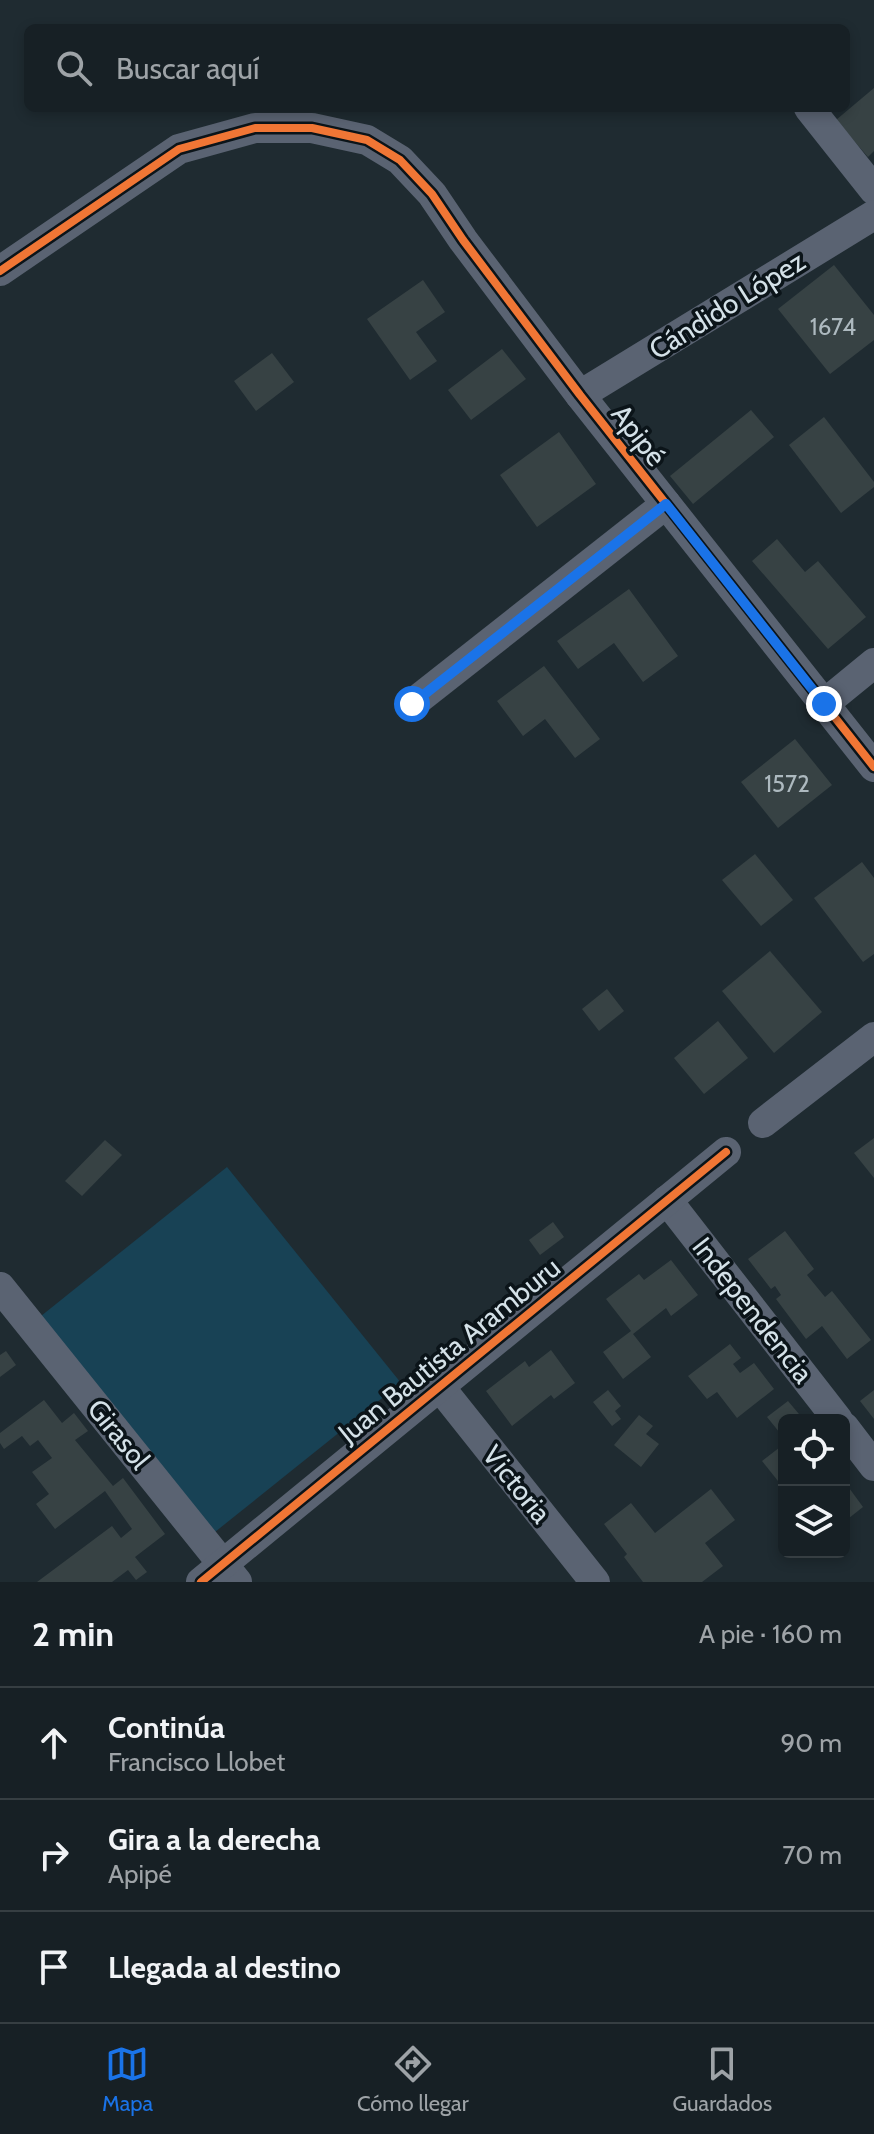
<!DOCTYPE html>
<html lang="es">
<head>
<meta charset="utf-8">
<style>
  :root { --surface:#172025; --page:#20282d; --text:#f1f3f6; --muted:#9ea3a7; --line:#363e42; --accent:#1a73e8 }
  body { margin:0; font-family:Cabin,sans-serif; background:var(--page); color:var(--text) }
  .controls { position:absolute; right:24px; bottom:24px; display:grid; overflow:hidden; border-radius:12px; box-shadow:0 4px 12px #0003 }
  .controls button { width:72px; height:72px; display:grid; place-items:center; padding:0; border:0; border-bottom:2px solid var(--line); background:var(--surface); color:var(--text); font:40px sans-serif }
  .stop { position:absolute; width:24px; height:24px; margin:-18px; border:6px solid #1a73e8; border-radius:50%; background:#fff }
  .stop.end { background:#1a73e8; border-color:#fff; box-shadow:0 2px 8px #0008 }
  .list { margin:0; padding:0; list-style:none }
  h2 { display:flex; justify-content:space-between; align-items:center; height:104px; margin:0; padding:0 32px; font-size:34px }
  h2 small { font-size:26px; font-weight:400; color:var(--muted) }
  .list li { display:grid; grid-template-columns:52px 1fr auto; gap:24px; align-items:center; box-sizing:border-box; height:112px; padding:0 32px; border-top:2px solid var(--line) }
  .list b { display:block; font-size:30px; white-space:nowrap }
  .list p { margin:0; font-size:26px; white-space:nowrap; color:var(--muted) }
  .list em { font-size:26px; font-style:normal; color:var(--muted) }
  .icon { flex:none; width:44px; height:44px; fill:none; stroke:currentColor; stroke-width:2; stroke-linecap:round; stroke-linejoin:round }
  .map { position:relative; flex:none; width:874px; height:1582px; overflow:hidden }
  .search { position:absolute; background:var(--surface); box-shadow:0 4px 12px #0003; left:24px; right:24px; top:24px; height:88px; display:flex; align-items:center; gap:20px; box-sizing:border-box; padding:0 28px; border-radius:12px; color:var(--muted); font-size:30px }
  .sheet { height:440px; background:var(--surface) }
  nav { display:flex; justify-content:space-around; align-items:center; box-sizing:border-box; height:112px; border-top:2px solid var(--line); background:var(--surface); font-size:22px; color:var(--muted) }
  nav a { display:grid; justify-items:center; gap:4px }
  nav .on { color:var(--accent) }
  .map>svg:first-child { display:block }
  .green { fill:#184255 }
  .building { fill:#374244 }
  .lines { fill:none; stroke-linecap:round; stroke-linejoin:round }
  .minor { stroke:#5a6372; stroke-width:30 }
  .cycleway-casing { stroke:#0b1419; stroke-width:13 }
  .cycleway { stroke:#f07635; stroke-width:8 }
  .route { stroke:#1a73e8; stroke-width:10 }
  .labels { text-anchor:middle; stroke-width:7; stroke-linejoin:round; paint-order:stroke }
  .number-label { font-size:24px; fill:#adb9bf }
  .street-label { font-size:28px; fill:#d4e1e8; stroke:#0b1419 }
</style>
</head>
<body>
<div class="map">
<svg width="874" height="1582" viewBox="0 0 874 1582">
  <rect width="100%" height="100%" fill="#1f2b31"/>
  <path class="green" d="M227,1167L401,1383L215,1532L41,1316Z"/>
  <g class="building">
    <path d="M874,88V151L868,157L836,120Z"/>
    <path d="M834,265L874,315V340L830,374L778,309Z"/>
    <path d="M423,280L445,312L416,332L437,361L410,380L367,319Z"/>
    <path d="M502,349L526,379L471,420L448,390Z"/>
    <path d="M272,353L294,382L256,411L234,381Z"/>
    <path d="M751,410L774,437L693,504L670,476Z"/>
    <path d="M824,417L874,482V487L841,513L789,445Z"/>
    <path d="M559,432L596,484L537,527L500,475Z"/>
    <path d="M777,539L805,572L818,561L866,617L828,649L752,561Z"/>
    <path d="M629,589L678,656L643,682L614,643L578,669L557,641Z"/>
    <path d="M544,666L600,739L575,758L545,719L523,736L497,701Z"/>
    <path d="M795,739L832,785L778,828L741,782Z"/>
    <path d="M755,854L793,900L761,926L722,880Z"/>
    <path d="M862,862L874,878V954L863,962L814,898Z"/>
    <path d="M770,951L822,1012L774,1053L722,991Z"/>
    <path d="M607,989L624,1011L599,1031L582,1009Z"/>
    <path d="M718,1021L748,1058L704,1094L674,1058Z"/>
    <path d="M874,1138V1178L854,1153Z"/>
    <path d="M105,1140L122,1155L82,1196L65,1181Z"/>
    <path d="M553,1222L564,1237L540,1255L529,1240Z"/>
    <path d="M785,1231L814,1269L807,1275L825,1297L832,1291L871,1340L847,1359L822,1326L806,1339L776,1299L781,1295L775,1286L771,1289L748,1259Z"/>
    <path d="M671,1260L698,1295L671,1316L666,1308L633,1334L651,1357L623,1379L603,1352L631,1331L606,1299L639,1274L644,1280Z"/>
    <path d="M730,1344L741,1358L733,1364L740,1373L754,1363L774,1389L737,1418L717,1392L707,1399L688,1376Z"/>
    <path d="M551,1350L575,1383L554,1399L551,1395L512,1426L486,1391L525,1361L529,1367Z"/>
    <path d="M6,1351L16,1365L0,1377V1355Z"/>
    <path d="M608,1390L621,1406L615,1411L621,1419L612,1426L593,1402Z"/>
    <path d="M874,1390V1419L860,1401Z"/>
    <path d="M44,1400L62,1423L74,1413L88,1431L75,1440L113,1486L123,1478L165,1534L135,1557L147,1572L136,1580L128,1570L112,1582H37L112,1526L121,1538L132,1529L105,1491L55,1529L36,1504L49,1494L32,1472L52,1458L38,1440L30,1446L22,1436L4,1449L0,1443V1433Z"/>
    <path d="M788,1401L804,1420H784V1438L767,1417Z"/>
    <path d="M639,1415L653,1426L646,1434L659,1444L641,1467L614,1445Z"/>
    <path d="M784,1444V1484L782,1486L762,1461Z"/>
    <path d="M844,1481L863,1507L844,1522Z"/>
    <path d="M711,1489L735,1520L705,1543L723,1566L702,1582H643L624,1557L627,1554L604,1524L631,1503L655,1533Z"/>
  </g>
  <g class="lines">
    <g class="minor">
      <path d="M809,108L874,190"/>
      <path d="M0,271L179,149L255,128H312L367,140L400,160L432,194L463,240L580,395L874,767"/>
      <path d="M580,395L874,215"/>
      <path d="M412,704L666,504"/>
      <path d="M824,704L874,663"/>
      <path d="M763,1123L874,1037"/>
      <path d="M667,1200L838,1420"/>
      <path d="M0,1287L237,1582"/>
      <path d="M439,1386L595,1582"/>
      <path d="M844,1427L874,1466"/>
      <path d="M201,1582L726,1152"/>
    </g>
    <defs>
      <g id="cycleway">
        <path d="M0,271L179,149L255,128H312L367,140L400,160L432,194L463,240L580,395L874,767"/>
        <path d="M201,1582L726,1152"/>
      </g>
    </defs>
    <use href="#cycleway" class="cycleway-casing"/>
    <use href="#cycleway" class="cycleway"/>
  </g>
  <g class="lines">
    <path class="route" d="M412,704L666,504L824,704"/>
  </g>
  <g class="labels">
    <g class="number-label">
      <text x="833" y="335">1674</text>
      <text x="787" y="792">1572</text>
    </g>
    <g class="street-label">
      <text transform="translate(727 305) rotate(-32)" y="10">Cándido López</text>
      <text transform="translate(639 435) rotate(52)" y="10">Apipé</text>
      <text transform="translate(753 1310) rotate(52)" y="10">Independencia</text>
      <text transform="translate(449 1350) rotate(-39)" y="10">Juan Bautista Aramburu</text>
      <text transform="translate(119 1434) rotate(51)" y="10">Girasol</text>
      <text transform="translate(517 1484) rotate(51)" y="10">Victoria</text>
    </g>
  </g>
</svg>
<div class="controls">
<button><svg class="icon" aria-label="locate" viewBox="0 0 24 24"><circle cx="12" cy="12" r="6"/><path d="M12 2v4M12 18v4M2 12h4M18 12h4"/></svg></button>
<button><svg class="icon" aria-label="layers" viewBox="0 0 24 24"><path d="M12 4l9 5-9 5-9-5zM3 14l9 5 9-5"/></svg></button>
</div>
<div class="stop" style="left:412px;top:704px"></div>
<div class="stop end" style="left:824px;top:704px"></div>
<div class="search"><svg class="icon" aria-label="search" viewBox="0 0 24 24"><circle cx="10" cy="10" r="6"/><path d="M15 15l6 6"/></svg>Buscar aquí</div>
</div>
<section class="sheet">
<h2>2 min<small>A pie · 160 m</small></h2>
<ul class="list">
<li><svg class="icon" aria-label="ahead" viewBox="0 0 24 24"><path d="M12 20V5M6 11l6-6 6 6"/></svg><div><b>Continúa</b><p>Francisco Llobet</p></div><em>90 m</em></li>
<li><svg class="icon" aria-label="right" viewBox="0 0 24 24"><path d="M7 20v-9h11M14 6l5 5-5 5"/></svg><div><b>Gira a la derecha</b><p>Apipé</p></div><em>70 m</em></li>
<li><svg class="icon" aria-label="arrive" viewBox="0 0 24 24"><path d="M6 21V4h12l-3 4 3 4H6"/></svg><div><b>Llegada al destino</b></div></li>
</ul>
</section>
<nav>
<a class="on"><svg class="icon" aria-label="map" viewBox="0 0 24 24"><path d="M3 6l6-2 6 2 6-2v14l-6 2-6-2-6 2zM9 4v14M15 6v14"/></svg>Mapa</a>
<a><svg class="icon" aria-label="directions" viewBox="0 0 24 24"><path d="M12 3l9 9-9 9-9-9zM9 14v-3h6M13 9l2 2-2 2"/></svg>Cómo llegar</a>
<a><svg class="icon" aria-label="saved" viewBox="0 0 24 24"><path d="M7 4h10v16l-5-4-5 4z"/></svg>Guardados</a>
</nav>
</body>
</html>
